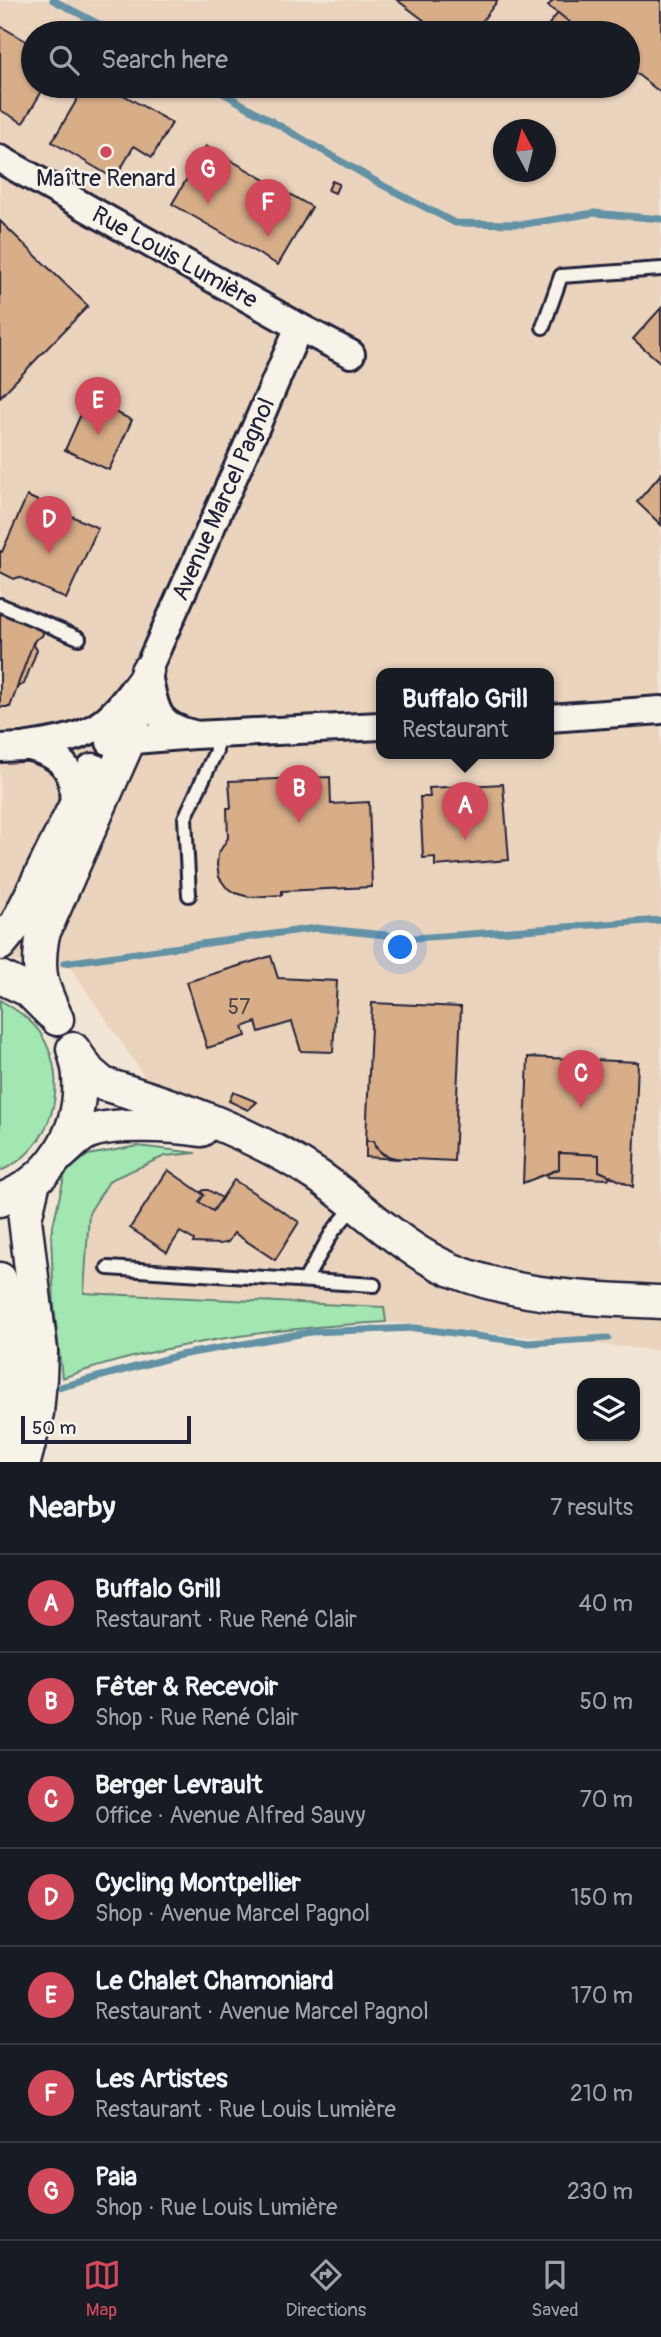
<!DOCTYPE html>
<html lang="en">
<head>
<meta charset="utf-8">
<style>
  :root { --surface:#171b24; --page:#242831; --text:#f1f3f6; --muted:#9ea1a6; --line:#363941; --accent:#d1495b }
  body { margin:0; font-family:Pangolin,sans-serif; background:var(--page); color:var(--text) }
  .controls { position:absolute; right:21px; bottom:21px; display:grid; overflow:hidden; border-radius:14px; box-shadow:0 2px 5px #0004 }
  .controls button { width:63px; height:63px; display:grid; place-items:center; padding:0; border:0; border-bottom:2px solid var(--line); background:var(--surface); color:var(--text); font:35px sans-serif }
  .compass { position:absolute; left:493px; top:119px; width:63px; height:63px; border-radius:50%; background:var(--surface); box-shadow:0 2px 5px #0004; rotate:353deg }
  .scale { position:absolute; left:21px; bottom:18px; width:170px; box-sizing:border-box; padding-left:7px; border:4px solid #22223b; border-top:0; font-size:19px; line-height:24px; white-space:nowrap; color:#22223b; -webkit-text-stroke:5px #f7f3e8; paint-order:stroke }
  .you { position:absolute; left:401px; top:948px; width:24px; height:24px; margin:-18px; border:5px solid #fff; border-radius:50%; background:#1a73e8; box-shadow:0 0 0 10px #1a73e833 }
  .badge { display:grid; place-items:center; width:46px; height:46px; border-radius:50%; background:var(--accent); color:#fff; font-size:23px; font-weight:700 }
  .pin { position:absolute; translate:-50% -58px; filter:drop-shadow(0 2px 4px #0008) }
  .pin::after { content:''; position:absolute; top:37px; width:24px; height:21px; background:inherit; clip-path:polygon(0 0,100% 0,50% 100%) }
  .popup { position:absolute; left:376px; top:668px; width:178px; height:91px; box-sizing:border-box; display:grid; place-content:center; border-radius:14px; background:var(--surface); filter:drop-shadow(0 2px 5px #0005); font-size:23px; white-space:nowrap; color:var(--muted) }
  .popup b { font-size:26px; color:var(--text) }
  .popup::after { content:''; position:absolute; left:50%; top:100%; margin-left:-14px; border:14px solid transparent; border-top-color:var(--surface) }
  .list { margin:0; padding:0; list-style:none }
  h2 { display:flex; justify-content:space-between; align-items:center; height:91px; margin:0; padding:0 28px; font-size:30px }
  h2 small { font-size:23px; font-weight:400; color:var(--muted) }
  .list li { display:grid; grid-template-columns:46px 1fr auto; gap:21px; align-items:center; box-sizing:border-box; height:98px; padding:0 28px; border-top:2px solid var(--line) }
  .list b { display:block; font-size:26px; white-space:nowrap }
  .list p { margin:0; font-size:23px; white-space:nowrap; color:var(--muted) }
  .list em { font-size:23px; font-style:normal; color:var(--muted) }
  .icon { flex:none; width:38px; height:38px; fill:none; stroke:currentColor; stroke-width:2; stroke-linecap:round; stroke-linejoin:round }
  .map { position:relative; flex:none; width:661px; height:1462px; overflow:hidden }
  .search { position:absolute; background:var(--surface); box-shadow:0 2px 5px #0004; left:21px; right:21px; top:21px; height:77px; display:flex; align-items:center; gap:18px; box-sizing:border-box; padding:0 24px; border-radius:38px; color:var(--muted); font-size:26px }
  .sheet { height:777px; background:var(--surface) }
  nav { display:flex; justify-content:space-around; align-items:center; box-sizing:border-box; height:98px; border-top:2px solid var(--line); background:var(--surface); font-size:19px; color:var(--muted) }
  nav a { display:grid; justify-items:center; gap:4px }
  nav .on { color:var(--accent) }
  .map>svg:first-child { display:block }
  .built { fill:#ead4be; fill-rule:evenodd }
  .green { fill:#a2e6b1; stroke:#628476; stroke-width:2 }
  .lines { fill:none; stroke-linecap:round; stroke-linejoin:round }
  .stream { stroke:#6392a5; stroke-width:7 }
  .building { fill:#d8ae89; stroke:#22223b; stroke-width:2 }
  .service-casing { stroke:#22223b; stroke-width:18 }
  .minor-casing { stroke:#22223b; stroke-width:32 }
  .tertiary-casing { stroke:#22223b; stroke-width:37 }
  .service { stroke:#f7f3e8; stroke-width:12 }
  .minor { stroke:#f7f3e8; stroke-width:26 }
  .tertiary { stroke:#f7f3e8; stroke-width:32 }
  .poi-dot { fill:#d1495b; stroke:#f7f3e8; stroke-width:2.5 }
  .labels { text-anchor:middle; stroke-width:5; stroke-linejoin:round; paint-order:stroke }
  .number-label { font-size:21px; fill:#50454e }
  .poi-label { font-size:24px; fill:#22223b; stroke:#f7f3e8 }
  .street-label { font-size:24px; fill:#22223b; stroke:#f7f3e8 }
</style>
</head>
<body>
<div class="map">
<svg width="661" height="1462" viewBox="0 0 661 1462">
  <rect width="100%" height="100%" fill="#f1e5d5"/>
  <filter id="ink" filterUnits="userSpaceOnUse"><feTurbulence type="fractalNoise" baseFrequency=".0143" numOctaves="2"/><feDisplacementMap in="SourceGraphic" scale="14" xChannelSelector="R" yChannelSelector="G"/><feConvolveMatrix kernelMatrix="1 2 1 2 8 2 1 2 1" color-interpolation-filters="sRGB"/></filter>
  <g filter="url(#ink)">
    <path class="built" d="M0,0H661V1351L386,1322L384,1306L83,1293L89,1213L110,1179L165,1156L196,1152L71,968L0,960ZM33,33H628V86H33ZM504,130H546V172H504ZM381,674H549V754H381Z"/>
    <g class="green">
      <path d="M0,1000C15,1009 31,1019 41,1034C71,1081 53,1150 0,1171Z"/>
      <path d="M138,1146L196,1153L165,1156L110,1180L89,1213L84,1293L384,1307L386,1322C276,1328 166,1342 62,1378L54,1305L51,1234L65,1173L88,1155Z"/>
    </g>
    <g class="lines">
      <g class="stream">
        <path d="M53,0L116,33"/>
        <path d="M211,86L384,186L455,223L525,224L594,213L661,219"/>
        <path d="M64,963L316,928L415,938L661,920"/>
        <path d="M61,1387L180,1355L311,1332L415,1328L529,1343L608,1338"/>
      </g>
    </g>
    <g class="building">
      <path d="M397,0H498L473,33H441Z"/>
      <path d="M553,0H661V93L628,67V33H584L548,6Z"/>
      <path d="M558,13L578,29L574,33H542Z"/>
      <path d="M0,26L33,45V86H45L23,123L0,110Z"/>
      <path d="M85,86H108L172,123L152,157L134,146L115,179L52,142Z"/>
      <path d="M206,146L312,207L278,265L172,204Z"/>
      <path d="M332,181L339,184L335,193L328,190Z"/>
      <path d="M0,221L88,306L0,397Z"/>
      <path d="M661,308V363L633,339Z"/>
      <path d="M90,394L96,396L94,402L132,420L109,470L65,450Z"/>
      <path d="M661,474V525L637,502Z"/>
      <path d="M27,496L98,528L66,599L19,577L14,579L0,572V551L2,552Z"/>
      <path d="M0,609L41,624L44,630L42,636L35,640L10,707H0Z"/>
      <path d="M33,643L37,650L24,684L17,687Z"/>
      <path d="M330,777L331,804L369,802L372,887L282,891V895L249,897L235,893L226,887L219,877L217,865L218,854L228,838L227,808H231L229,781Z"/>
      <path d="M503,784L509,860L435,866V857L423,858L420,797H430L429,788Z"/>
      <path d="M271,956L278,978L337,981L333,1052L301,1051L292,1022L259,1032L256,1022L243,1027L246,1036L207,1048L187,982Z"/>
      <path d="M372,1003L461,1007L454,1161L390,1158L378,1150L374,1141H366Z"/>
      <path d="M528,1057L638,1062L633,1187L599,1171V1155L559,1153V1169L523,1183Z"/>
      <path d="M233,1092L257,1102L248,1110L229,1101Z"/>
      <path d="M366,1141H374L375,1147L384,1155L399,1159L366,1157Z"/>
      <path d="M559,1153L599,1155V1171L610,1176L608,1179L548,1177L547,1174L559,1169Z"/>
      <path d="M168,1170L204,1195L199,1202L213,1211L234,1180L299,1222L275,1260L234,1233L228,1242L220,1244L193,1243L194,1240L180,1232L167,1252L130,1228Z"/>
      <path d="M204,1190H208L222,1198L213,1211L199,1202L204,1195L201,1192Z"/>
    </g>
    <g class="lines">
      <defs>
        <g id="service">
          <path d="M543,327L561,276L661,269"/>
          <path d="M0,605L79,638"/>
          <path d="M189,895L185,818L216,751L215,734"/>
          <path d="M108,1268L374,1285"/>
          <path d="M305,1280L333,1231L355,1205"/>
        </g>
        <g id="minor">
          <path d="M0,159L299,327L351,354"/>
          <path d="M147,671C156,707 152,724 193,734"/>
          <path d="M549,718L661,710"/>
          <path d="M110,742L194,735L381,726"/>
          <path d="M28,746C97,736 106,727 147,671L254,431L299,327"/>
          <path d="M30,747C67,757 76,773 73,810"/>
          <path d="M0,748L44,746"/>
        </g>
        <g id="tertiary">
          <path d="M0,944L17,923L93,770"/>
          <path d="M0,977L28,990L51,1013"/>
          <path d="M57,1019C41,985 36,972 43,934L129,740L147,671"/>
          <path d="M73,1049L89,1072L103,1084C178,1106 253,1133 318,1176C363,1207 400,1248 452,1270C518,1297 591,1299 661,1302"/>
          <path d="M61,1154C69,1147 77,1138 87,1133C111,1122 173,1126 201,1130"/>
          <path d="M0,1200C51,1181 83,1131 79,1077C79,1069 76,1060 74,1051"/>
          <path d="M0,1279C19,1335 12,1395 0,1452"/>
          <path d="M24,1462L37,1413L40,1378L41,1351L25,1219L34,1181"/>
        </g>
      </defs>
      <use href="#service" class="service-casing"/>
      <use href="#minor" class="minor-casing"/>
      <use href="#tertiary" class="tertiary-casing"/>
      <use href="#service" class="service"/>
      <use href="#minor" class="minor"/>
      <use href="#tertiary" class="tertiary"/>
    </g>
  </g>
  <circle class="poi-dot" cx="106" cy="152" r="7"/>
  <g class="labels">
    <g class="number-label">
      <text x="239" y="1014">57</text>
    </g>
    <g class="poi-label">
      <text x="106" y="186">Maître Renard</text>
    </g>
    <g class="street-label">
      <text transform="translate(175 257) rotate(29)" y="8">Rue Louis Lumière</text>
      <text transform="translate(223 499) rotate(-66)" y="8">Avenue Marcel Pagnol</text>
    </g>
  </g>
</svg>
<div class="controls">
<button><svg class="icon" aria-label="layers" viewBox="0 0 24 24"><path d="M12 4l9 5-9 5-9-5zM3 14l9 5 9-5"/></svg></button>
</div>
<svg class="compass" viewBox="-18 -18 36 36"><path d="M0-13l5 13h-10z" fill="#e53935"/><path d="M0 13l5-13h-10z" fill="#9ea1a6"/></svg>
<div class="scale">50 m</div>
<div class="you"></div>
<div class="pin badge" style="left:465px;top:840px">A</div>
<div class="popup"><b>Buffalo Grill</b>Restaurant</div>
<div class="pin badge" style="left:299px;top:823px">B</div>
<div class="pin badge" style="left:581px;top:1108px">C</div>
<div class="pin badge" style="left:49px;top:554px">D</div>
<div class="pin badge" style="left:98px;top:435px">E</div>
<div class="pin badge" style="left:268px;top:237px">F</div>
<div class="pin badge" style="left:208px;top:204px">G</div>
<div class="search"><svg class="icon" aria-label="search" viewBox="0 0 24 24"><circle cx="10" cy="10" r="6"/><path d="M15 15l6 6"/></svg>Search here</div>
</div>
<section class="sheet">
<h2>Nearby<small>7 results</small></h2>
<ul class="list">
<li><span class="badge">A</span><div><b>Buffalo Grill</b><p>Restaurant · Rue René Clair</p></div><em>40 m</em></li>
<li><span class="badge">B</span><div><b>Fêter &amp; Recevoir</b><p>Shop · Rue René Clair</p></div><em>50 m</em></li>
<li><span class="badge">C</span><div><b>Berger Levrault</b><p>Office · Avenue Alfred Sauvy</p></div><em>70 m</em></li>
<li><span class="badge">D</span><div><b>Cycling Montpellier</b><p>Shop · Avenue Marcel Pagnol</p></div><em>150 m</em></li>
<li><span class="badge">E</span><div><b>Le Chalet Chamoniard</b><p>Restaurant · Avenue Marcel Pagnol</p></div><em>170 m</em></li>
<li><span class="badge">F</span><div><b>Les Artistes</b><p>Restaurant · Rue Louis Lumière</p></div><em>210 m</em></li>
<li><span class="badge">G</span><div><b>Paia</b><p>Shop · Rue Louis Lumière</p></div><em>230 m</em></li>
</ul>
</section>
<nav>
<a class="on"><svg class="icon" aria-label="map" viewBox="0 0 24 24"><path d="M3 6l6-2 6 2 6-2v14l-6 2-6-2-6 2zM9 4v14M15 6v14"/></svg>Map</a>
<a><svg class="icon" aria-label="directions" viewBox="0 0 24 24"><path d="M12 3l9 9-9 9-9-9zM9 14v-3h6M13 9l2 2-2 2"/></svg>Directions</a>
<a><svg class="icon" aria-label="saved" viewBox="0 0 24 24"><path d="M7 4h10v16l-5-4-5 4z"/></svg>Saved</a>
</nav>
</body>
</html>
